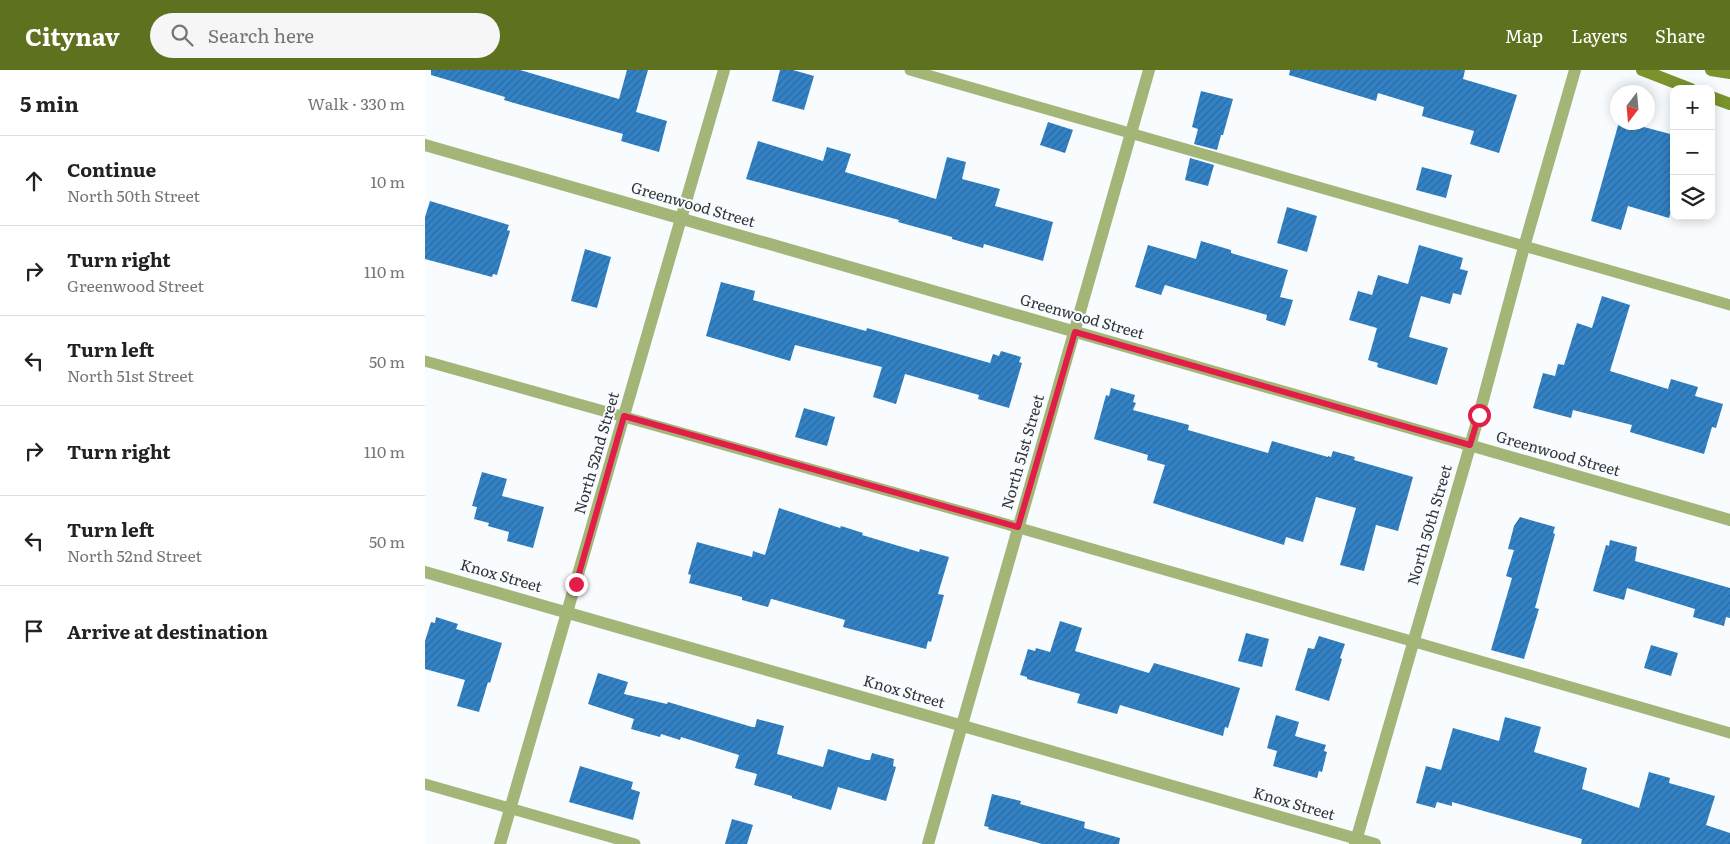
<!DOCTYPE html>
<html lang="en">
<head>
<meta charset="utf-8">
<style>
  :root { --surface:#fff; --page:#f6f6f6; --text:#222; --muted:#767676; --line:#e0e0e0; --accent:#5e711f }
  body { margin:0; font-family:Literata,serif; background:var(--page); color:var(--text) }
  .controls { position:absolute; right:15px; top:15px; display:grid; overflow:hidden; border-radius:10px; box-shadow:0 2px 12px #0003 }
  .controls button { width:45px; height:45px; display:grid; place-items:center; padding:0; border:0; border-bottom:1px solid var(--line); background:var(--surface); color:var(--text); font:25px sans-serif }
  .compass { position:absolute; left:1185px; top:15px; width:45px; height:45px; border-radius:50%; background:var(--surface); box-shadow:0 2px 12px #0003; rotate:196deg }
  .stop { position:absolute; width:15px; height:15px; margin:-11px; border:4px solid #e11d48; border-radius:50%; background:#fff }
  .stop.end { background:#e11d48; border-color:#fff; box-shadow:0 1px 5px #0008 }
  .list { margin:0; padding:0; list-style:none }
  h2 { display:flex; justify-content:space-between; align-items:center; height:65px; margin:0; padding:0 20px; font-size:21px }
  h2 small { font-size:16px; font-weight:400; color:var(--muted) }
  .list li { display:grid; grid-template-columns:32px 1fr auto; gap:15px; align-items:center; box-sizing:border-box; height:90px; padding:0 20px; border-top:1px solid var(--line) }
  .list b { display:block; font-size:19px; white-space:nowrap }
  .list p { margin:0; font-size:16px; white-space:nowrap; color:var(--muted) }
  .list em { font-size:16px; font-style:normal; color:var(--muted) }
  .icon { flex:none; width:28px; height:28px; fill:none; stroke:currentColor; stroke-width:2; stroke-linecap:round; stroke-linejoin:round }
  .map { position:relative; flex:none; width:1305px; height:774px; overflow:hidden }
  header { display:flex; align-items:center; gap:30px; box-sizing:border-box; height:70px; padding:0 25px; background:var(--accent); color:#fff }
  header strong { font-size:24px }
  nav { display:flex; gap:28px; margin-inline-start:auto; font-size:18px }
  .search { width:350px; height:45px; background:var(--page); display:flex; align-items:center; gap:12px; box-sizing:border-box; padding:0 18px; border-radius:28px; color:var(--muted); font-size:19px }
  main { display:flex }
  aside { flex:1; background:var(--surface) }
  .map>svg:first-child { display:block }
  .building { fill:url(#building-hatch) }
  .lines { fill:none; stroke-linecap:round; stroke-linejoin:round }
  .service { stroke:#a4b578; stroke-width:11 }
  .minor { stroke:#a4b578; stroke-width:12 }
  .secondary { stroke:#7b922d; stroke-width:12 }
  .route { stroke:#e11d48; stroke-width:6 }
  .labels { text-anchor:middle; stroke-width:4; stroke-linejoin:round; paint-order:stroke }
  .street-label { font-size:15px; fill:#303439; stroke:#f9fcfe }
</style>
</head>
<body>
<header>
<strong>Citynav</strong>
<div class="search"><svg class="icon" aria-label="search" viewBox="0 0 24 24"><circle cx="10" cy="10" r="6"/><path d="M15 15l6 6"/></svg>Search here</div>
<nav><a>Map</a><a>Layers</a><a>Share</a></nav>
</header>
<main>
<aside>
<h2>5 min<small>Walk · 330 m</small></h2>
<ul class="list">
<li><svg class="icon" aria-label="ahead" viewBox="0 0 24 24"><path d="M12 20V5M6 11l6-6 6 6"/></svg><div><b>Continue</b><p>North 50th Street</p></div><em>10 m</em></li>
<li><svg class="icon" aria-label="right" viewBox="0 0 24 24"><path d="M7 20v-9h11M14 6l5 5-5 5"/></svg><div><b>Turn right</b><p>Greenwood Street</p></div><em>110 m</em></li>
<li><svg class="icon" aria-label="left" viewBox="0 0 24 24"><path d="M17 20v-9H6M10 6l-5 5 5 5"/></svg><div><b>Turn left</b><p>North 51st Street</p></div><em>50 m</em></li>
<li><svg class="icon" aria-label="right" viewBox="0 0 24 24"><path d="M7 20v-9h11M14 6l5 5-5 5"/></svg><div><b>Turn right</b></div><em>110 m</em></li>
<li><svg class="icon" aria-label="left" viewBox="0 0 24 24"><path d="M17 20v-9H6M10 6l-5 5 5 5"/></svg><div><b>Turn left</b><p>North 52nd Street</p></div><em>50 m</em></li>
<li><svg class="icon" aria-label="arrive" viewBox="0 0 24 24"><path d="M6 21V4h12l-3 4 3 4H6"/></svg><div><b>Arrive at destination</b></div></li>
</ul>
</aside>
<div class="map">
<svg width="1305" height="774" viewBox="0 0 1305 774">
  <defs>
    <pattern id="building-hatch" width="6" height="6" patternUnits="userSpaceOnUse" patternTransform="scale(1.25)"><rect width="6" height="6" fill="#3382c5"/><path d="M-1 1l2-2M0 6l6-6M5 7l2-2" fill="none" stroke="#2c6ba1"/></pattern>
  </defs>
  <rect width="100%" height="100%" fill="#f9fcfe"/>
  <g class="building">
    <path d="M6,0H95L194,29L202,0H223L211,42L242,51L234,82L196,71L198,64L79,30L80,27L6,5Z"/>
    <path d="M355,0H368L389,6L379,40L347,31Z"/>
    <path d="M865,0H1040L1038,9L1092,25L1074,83L1045,74L1049,61L997,46L999,37L953,23L951,31L864,5Z"/>
    <path d="M776,21L808,29L798,65H796L792,80L769,74L773,59L767,57Z"/>
    <path d="M623,52L648,60L640,83L615,75Z"/>
    <path d="M1194,52H1200L1249,65V130L1244,148L1203,136L1196,160L1166,151Z"/>
    <path d="M333,71L398,91L402,77L426,84L420,102L511,129L522,87L541,92L537,109L575,119L570,136L628,152L618,191L559,174L558,178L527,169V167L473,152L474,150L321,109Z"/>
    <path d="M765,88L789,95L783,116L760,110Z"/>
    <path d="M997,97L1027,105L1021,128L991,120Z"/>
    <path d="M5,131L84,155L82,160L85,161L72,205L68,204L67,207L0,189V147Z"/>
    <path d="M862,137L892,146L882,182L852,173Z"/>
    <path d="M776,171L806,180V183L863,200L855,227L868,230L860,256L841,250L842,245L740,215L736,225L710,217L723,175L771,189Z"/>
    <path d="M994,175L1038,188L1035,199L1043,201L1036,225L1028,223L1025,234L996,226L984,267L1023,278L1012,315L952,297L953,293L943,290L952,258L924,250L933,221L947,225L953,205L983,214Z"/>
    <path d="M160,179L186,187L172,238L146,231Z"/>
    <path d="M296,212L330,221L328,230L441,261L442,258L565,293L568,284L574,286L576,281L596,287L594,292L597,293L584,338L553,329L554,325L480,304L471,334L448,327L457,297L370,275L365,291L281,266Z"/>
    <path d="M1177,226L1205,235L1185,301L1243,319L1246,309L1273,317L1270,326L1298,334L1291,358L1287,357L1279,384L1205,362L1207,355L1148,340L1146,348L1108,338L1118,303L1130,306L1133,294L1139,295L1152,253L1167,258Z"/>
    <path d="M686,318L710,325L708,332L711,333L708,340L764,355L763,360L843,383L847,371L903,387V386L906,387L908,381L930,387L929,390L988,407L973,461L951,455L939,501L915,495L931,438L891,427L878,472L861,467L859,475L728,433L740,395L722,390L723,385L669,369L681,325L684,326Z"/>
    <path d="M379,338L410,347L402,376L370,367Z"/>
    <path d="M57,402L82,409L77,426L119,437L108,478L82,471L84,462L63,456L64,453L49,449L52,437L47,436Z"/>
    <path d="M354,438L415,458L416,456L438,463L437,465L494,482L495,479L524,487L513,524L519,525L506,572L503,571L501,579L418,557L420,550L347,529H346L343,537L317,530V527L264,513L266,505L263,504L272,472L327,487L328,481L340,485Z"/>
    <path d="M1095,447L1130,457L1128,463L1130,464L1110,538L1114,539L1099,589L1066,580L1087,508L1081,506L1089,480L1083,479L1089,456Z"/>
    <path d="M1185,470L1212,477L1210,491L1305,518V548L1301,547L1299,556L1268,547L1270,539L1202,518L1199,530L1168,521L1181,475L1184,476Z"/>
    <path d="M11,547L33,554L31,559L77,573L65,613L63,612L54,642L32,636L40,610L0,599V571L6,552L10,553Z"/>
    <path d="M635,551L657,558L650,581L724,603L729,593L815,618L803,658L800,657L798,666L695,635L692,644L652,633L655,624L602,609V607L595,605L603,579L610,581L611,578L625,582Z"/>
    <path d="M821,563L844,569L837,597L813,591Z"/>
    <path d="M894,566L920,574L915,588L917,589L904,631L870,620L883,578L889,579Z"/>
    <path d="M1226,575L1253,583L1246,606L1219,598Z"/>
    <path d="M173,603L203,612L199,624L242,634L243,632L327,657H330L332,649L359,656L352,684L398,697L403,679L441,690H445L447,683L469,689L468,696L471,697L461,731L413,717L406,740L367,728V726L329,715L332,704L310,698L314,685L256,667L255,670L236,664L235,667L206,659L209,649L163,634Z"/>
    <path d="M851,645L874,652L870,666L901,675L899,681L902,682L897,702L894,701L892,708L848,696L852,681L842,678Z"/>
    <path d="M1080,647L1116,657L1109,682L1162,698L1157,719L1214,738L1224,702L1245,708L1244,713L1290,726L1281,755L1305,763V774H1156L1157,769L1027,732V736L1012,732L1010,738L991,733L1001,696L1016,700L1028,658L1074,671Z"/>
    <path d="M155,696L208,712L206,719L215,722L208,750L144,732Z"/>
    <path d="M567,724L596,731L595,734L660,752L659,758L695,768L694,774H617L563,759L564,757L559,756Z"/>
    <path d="M307,749L328,755L322,774H300Z"/>
  </g>
  <g class="lines">
    <g class="service">
      <path d="M485,0L1305,235"/>
      <path d="M0,291L567,450L1305,663"/>
      <path d="M0,714L210,774"/>
    </g>
    <g class="minor">
      <path d="M0,75L1305,450"/>
      <path d="M0,502L950,774"/>
      <path d="M75,774L299,0"/>
      <path d="M503,774L724,0"/>
      <path d="M930,774L1054,345L1099,177L1150,0"/>
    </g>
    <g class="secondary">
      <path d="M1217,0L1266,19"/>
      <path d="M1286,0L1305,3"/>
      <path d="M1286,27L1305,34"/>
    </g>
  </g>
  <g class="lines">
    <path class="route" d="M151,514L199,346L593,457L650,262L1045,375L1054,345"/>
  </g>
  <g class="labels">
    <g class="street-label">
      <text transform="translate(268 135) rotate(16)" y="5">Greenwood Street</text>
      <text transform="translate(657 247) rotate(16)" y="5">Greenwood Street</text>
      <text transform="translate(598 382) rotate(-74)" y="5">North 51st Street</text>
      <text transform="translate(172 383) rotate(-74)" y="5">North 52nd Street</text>
      <text transform="translate(1133 384) rotate(16)" y="5">Greenwood Street</text>
      <text transform="translate(1005 455) rotate(-74)" y="5">North 50th Street</text>
      <text transform="translate(76 506) rotate(16)" y="5">Knox Street</text>
      <text transform="translate(479 622) rotate(16)" y="5">Knox Street</text>
      <text transform="translate(869 734) rotate(16)" y="5">Knox Street</text>
    </g>
  </g>
</svg>
<div class="controls">
<button>+</button>
<button>−</button>
<button><svg class="icon" aria-label="layers" viewBox="0 0 24 24"><path d="M12 4l9 5-9 5-9-5zM3 14l9 5 9-5"/></svg></button>
</div>
<svg class="compass" viewBox="-18 -18 36 36"><path d="M0-13l5 13h-10z" fill="#e53935"/><path d="M0 13l5-13h-10z" fill="#767676"/></svg>
<div class="stop" style="left:1054px;top:345px"></div>
<div class="stop end" style="left:151px;top:514px"></div>
</div>
</main>
</body>
</html>
